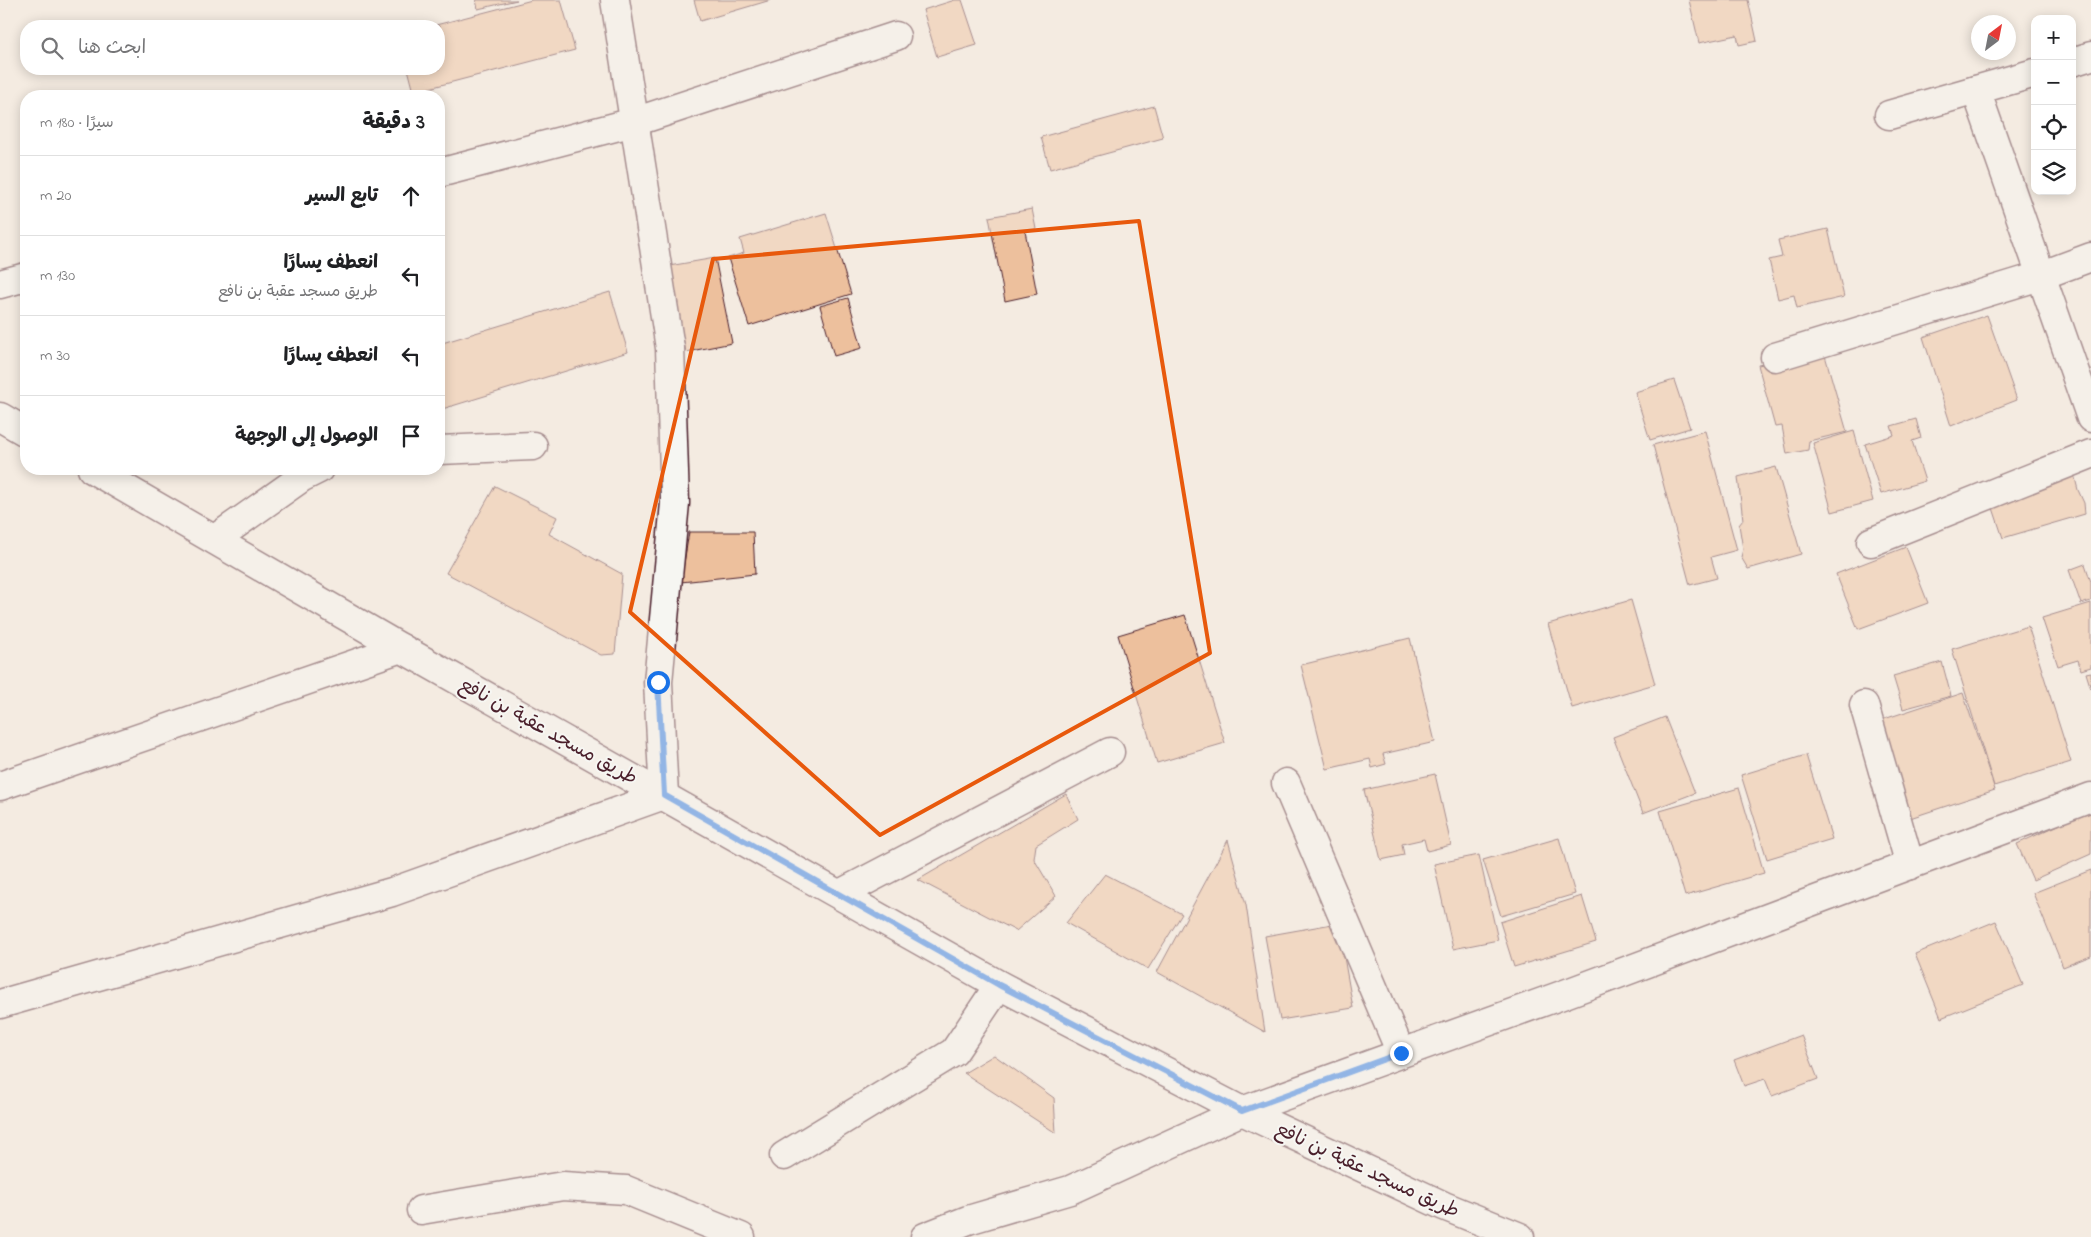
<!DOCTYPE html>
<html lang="ar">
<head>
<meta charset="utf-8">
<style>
  :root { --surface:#fff; --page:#f2f2f2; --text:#202124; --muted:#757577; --line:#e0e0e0 }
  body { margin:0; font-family:"Indie Flower","Playpen Sans Arabic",sans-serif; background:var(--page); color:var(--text); direction:rtl }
  .controls { position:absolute; right:15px; top:15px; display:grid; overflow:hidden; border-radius:10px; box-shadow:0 2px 12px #0003 }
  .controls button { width:45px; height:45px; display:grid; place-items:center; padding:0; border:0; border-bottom:1px solid var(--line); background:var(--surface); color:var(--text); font:25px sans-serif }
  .compass { position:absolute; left:1971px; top:15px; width:45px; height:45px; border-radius:50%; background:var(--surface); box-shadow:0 2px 12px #0003; rotate:32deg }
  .stop { position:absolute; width:15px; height:15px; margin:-11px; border:4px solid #1a73e8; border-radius:50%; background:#fff }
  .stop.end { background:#1a73e8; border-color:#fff; box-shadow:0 1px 5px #0008 }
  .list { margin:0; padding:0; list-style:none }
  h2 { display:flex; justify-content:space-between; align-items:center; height:65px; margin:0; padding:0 20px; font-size:21px }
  h2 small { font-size:16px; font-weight:400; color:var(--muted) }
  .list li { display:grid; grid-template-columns:32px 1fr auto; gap:15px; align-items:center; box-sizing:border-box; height:80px; padding:0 20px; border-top:1px solid var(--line) }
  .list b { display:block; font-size:19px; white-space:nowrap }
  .list p { margin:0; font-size:16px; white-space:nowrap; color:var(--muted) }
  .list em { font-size:16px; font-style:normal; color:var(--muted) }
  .icon { flex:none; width:28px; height:28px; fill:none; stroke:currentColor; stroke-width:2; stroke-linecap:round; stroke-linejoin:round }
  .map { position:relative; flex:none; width:2091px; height:1237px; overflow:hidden; direction:ltr }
  .search { position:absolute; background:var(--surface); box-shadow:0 2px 12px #0003; left:20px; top:20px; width:425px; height:55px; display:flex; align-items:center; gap:12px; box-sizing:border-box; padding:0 18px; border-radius:20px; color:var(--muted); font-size:19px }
  .panel { position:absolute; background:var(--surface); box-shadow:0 2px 12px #0003; left:20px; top:90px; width:425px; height:385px; border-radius:20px; direction:rtl }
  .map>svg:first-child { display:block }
  .building { fill:#edc09d; stroke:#4a1f2b }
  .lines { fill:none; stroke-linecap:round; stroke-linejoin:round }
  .minor-casing { stroke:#4a1f2b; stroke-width:31 }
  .minor { stroke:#f6f6f2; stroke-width:28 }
  .route { stroke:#1a73e8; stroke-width:6 }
  .marked { fill:none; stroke:#e8590c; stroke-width:4; stroke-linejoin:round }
  .labels { text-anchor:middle; stroke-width:4; stroke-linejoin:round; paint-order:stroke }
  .street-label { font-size:20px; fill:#4a1f2b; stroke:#f6f6f2 }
</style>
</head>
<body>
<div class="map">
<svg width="2091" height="1237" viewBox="0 0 2091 1237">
  <rect width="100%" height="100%" fill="#f4ebe1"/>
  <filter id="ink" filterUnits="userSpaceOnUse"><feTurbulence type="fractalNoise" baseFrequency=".02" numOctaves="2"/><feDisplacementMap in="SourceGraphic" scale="10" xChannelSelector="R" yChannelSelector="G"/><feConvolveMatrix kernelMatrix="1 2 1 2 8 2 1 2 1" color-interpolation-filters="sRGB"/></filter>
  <g filter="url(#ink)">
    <g class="building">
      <path d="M476,0H517L478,9Z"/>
      <path d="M532,0H561L575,50L414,92L408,69H439V26H432Z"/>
      <path d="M694,0H771L700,21Z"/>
      <path d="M955,0H962L977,45L937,57L923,10Z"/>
      <path d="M1689,0H1748L1757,41L1739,45L1737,35L1699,43Z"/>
      <path d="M1154,106L1163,138L1050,169L1041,137Z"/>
      <path d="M1032,209L1036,229L1025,231L1037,294L1005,301L989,217Z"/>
      <path d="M826,213L851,294L749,326L728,258L744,253L740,239Z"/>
      <path d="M1828,229L1844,297L1797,308L1794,295L1778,299L1769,260L1782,257L1778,240Z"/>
      <path d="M715,258L732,343L686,352L669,266Z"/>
      <path d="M610,292L628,352L439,410V344Z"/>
      <path d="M848,298L862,348L834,356L820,306Z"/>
      <path d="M1987,315L2017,400L1951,426L1923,337Z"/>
      <path d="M1824,352L1847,432L1809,441L1808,450L1787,454L1782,426L1775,427L1758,365Z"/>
      <path d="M1674,380L1690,428L1650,440L1635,392Z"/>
      <path d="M1916,419L1921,438L1912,441L1925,481L1881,494L1865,444L1894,435L1891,426Z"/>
      <path d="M1705,431L1737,550L1711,557L1717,578L1690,585L1653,445Z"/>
      <path d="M1854,431L1873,501L1832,512L1813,443Z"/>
      <path d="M1776,467L1801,554L1748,569L1741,557L1743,549L1739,525L1743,520L1738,477Z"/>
      <path d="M2074,474L2078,490L2084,503L2085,514L2003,538L1991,502Z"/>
      <path d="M495,486L557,517L549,534L622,574L615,654L601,655L446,573Z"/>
      <path d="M689,532H753L755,574L681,582Z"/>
      <path d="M1906,547L1928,603L1858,629L1836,574Z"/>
      <path d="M2085,564L2091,582V601L2081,604L2069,570Z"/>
      <path d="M1631,600L1655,684L1572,708L1548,624Z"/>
      <path d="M2091,603V667L2081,670L2078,660L2058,666L2042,618Z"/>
      <path d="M1185,615L1225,743L1157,763L1118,635Z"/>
      <path d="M2028,626L2071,762L1994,786L1952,649Z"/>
      <path d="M1410,638L1435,742L1383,754L1386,764L1372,768L1370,759L1327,769L1301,665Z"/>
      <path d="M1942,662L1951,696L1903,709L1893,676Z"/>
      <path d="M2091,672V689L2086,673Z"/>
      <path d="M1963,693L1995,790L1907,819L1875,722Z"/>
      <path d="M1665,717L1695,793L1643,813L1613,737Z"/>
      <path d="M1806,755L1832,839L1767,859L1741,775Z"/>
      <path d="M1435,774L1451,845L1427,851L1424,839L1402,844L1404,855L1381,860L1364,790Z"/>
      <path d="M1739,788L1764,873L1685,896L1660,811Z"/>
      <path d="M1066,794L1078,819L1036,845L1034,859L1056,896L1016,931L918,880Z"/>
      <path d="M2091,810V854L2033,880L2017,844Z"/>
      <path d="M1559,838L1575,894L1501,916L1483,860Z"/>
      <path d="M1228,840L1246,905L1265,1032L1157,972Z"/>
      <path d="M1479,855L1498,940L1453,949L1434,864Z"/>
      <path d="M2091,870V956L2063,967L2033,893Z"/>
      <path d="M1105,874L1182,914L1148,969L1066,923Z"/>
      <path d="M1582,896L1596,942L1514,967L1500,922Z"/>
      <path d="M1996,921L2023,985L1941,1018L1915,954Z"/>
      <path d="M1338,923L1353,1008L1280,1020L1265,936Z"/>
      <path d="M1801,1035L1818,1079L1772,1096L1765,1079L1744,1086L1734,1060Z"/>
      <path d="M994,1055L1054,1098L1056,1133L964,1073Z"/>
    </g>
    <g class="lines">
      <defs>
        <g id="minor">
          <path d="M2072,62L2091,56"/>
          <path d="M1976,90L2091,418"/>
          <path d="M1889,115L2035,73"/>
          <path d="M439,173L634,122L896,36"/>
          <path d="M0,284L26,277"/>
          <path d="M1775,357L2040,276L2091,257"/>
          <path d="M0,417L26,432"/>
          <path d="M439,450L533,446"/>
          <path d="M92,469L401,648L999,985L1242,1111L1444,1206L1520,1237"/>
          <path d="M215,539L301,478L319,469"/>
          <path d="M1871,542L2091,454"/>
          <path d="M1864,705L1910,865"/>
          <path d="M1286,783L1401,1053"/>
          <path d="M0,786L401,648"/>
          <path d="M840,894L1110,752"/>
          <path d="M0,1004L392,892L664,795L658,682L675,503L670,348L615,0"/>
          <path d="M784,1156L954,1052L999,985"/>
          <path d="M421,1210L563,1186L626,1190L741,1237"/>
          <path d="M925,1237L968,1220L1070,1190L1242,1111L1562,995L2091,797"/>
        </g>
      </defs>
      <use href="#minor" class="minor-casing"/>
      <use href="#minor" class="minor"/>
    </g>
  </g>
  <g class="lines" filter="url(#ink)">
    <path class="route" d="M658,682L664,795L999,985L1242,1111L1401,1053"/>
  </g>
  <path d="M0 0H2091V1237H0ZM1139,221L1210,653L880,835L630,612L713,259Z" fill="#f4ebe1" fill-opacity=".55" fill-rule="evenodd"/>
  <path class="marked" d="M1139,221L1210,653L880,835L630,612L713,259Z"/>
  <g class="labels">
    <g class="street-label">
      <text transform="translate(549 730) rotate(29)" y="7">طريق مسجد عقبة بن نافع</text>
      <text transform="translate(1368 1169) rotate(25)" y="7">طريق مسجد عقبة بن نافع</text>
    </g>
  </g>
</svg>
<div class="controls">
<button>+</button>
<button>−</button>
<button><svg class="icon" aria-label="locate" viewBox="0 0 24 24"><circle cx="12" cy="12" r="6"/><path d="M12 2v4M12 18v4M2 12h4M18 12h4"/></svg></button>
<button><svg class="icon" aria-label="layers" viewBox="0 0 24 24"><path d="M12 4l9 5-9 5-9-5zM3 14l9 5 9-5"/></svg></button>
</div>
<svg class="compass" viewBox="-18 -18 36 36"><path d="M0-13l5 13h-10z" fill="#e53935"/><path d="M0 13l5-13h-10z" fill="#757577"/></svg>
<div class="stop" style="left:658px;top:682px"></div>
<div class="stop end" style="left:1401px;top:1053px"></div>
<div class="search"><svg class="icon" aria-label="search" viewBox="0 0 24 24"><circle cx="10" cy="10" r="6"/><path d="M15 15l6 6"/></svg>ابحث هنا</div>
<section class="panel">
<h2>3 دقيقة<small>سيرًا · 180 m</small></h2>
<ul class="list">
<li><svg class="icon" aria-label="ahead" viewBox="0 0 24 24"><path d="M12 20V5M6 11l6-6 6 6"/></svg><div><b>تابع السير</b></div><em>20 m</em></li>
<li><svg class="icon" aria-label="left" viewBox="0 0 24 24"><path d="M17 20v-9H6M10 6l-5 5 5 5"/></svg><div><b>انعطف يسارًا</b><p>طريق مسجد عقبة بن نافع</p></div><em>130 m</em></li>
<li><svg class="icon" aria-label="left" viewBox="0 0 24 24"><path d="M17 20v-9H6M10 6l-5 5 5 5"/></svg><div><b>انعطف يسارًا</b></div><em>30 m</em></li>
<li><svg class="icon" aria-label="arrive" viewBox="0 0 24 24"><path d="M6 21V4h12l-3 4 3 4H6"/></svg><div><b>الوصول إلى الوجهة</b></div></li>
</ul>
</section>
</div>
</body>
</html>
